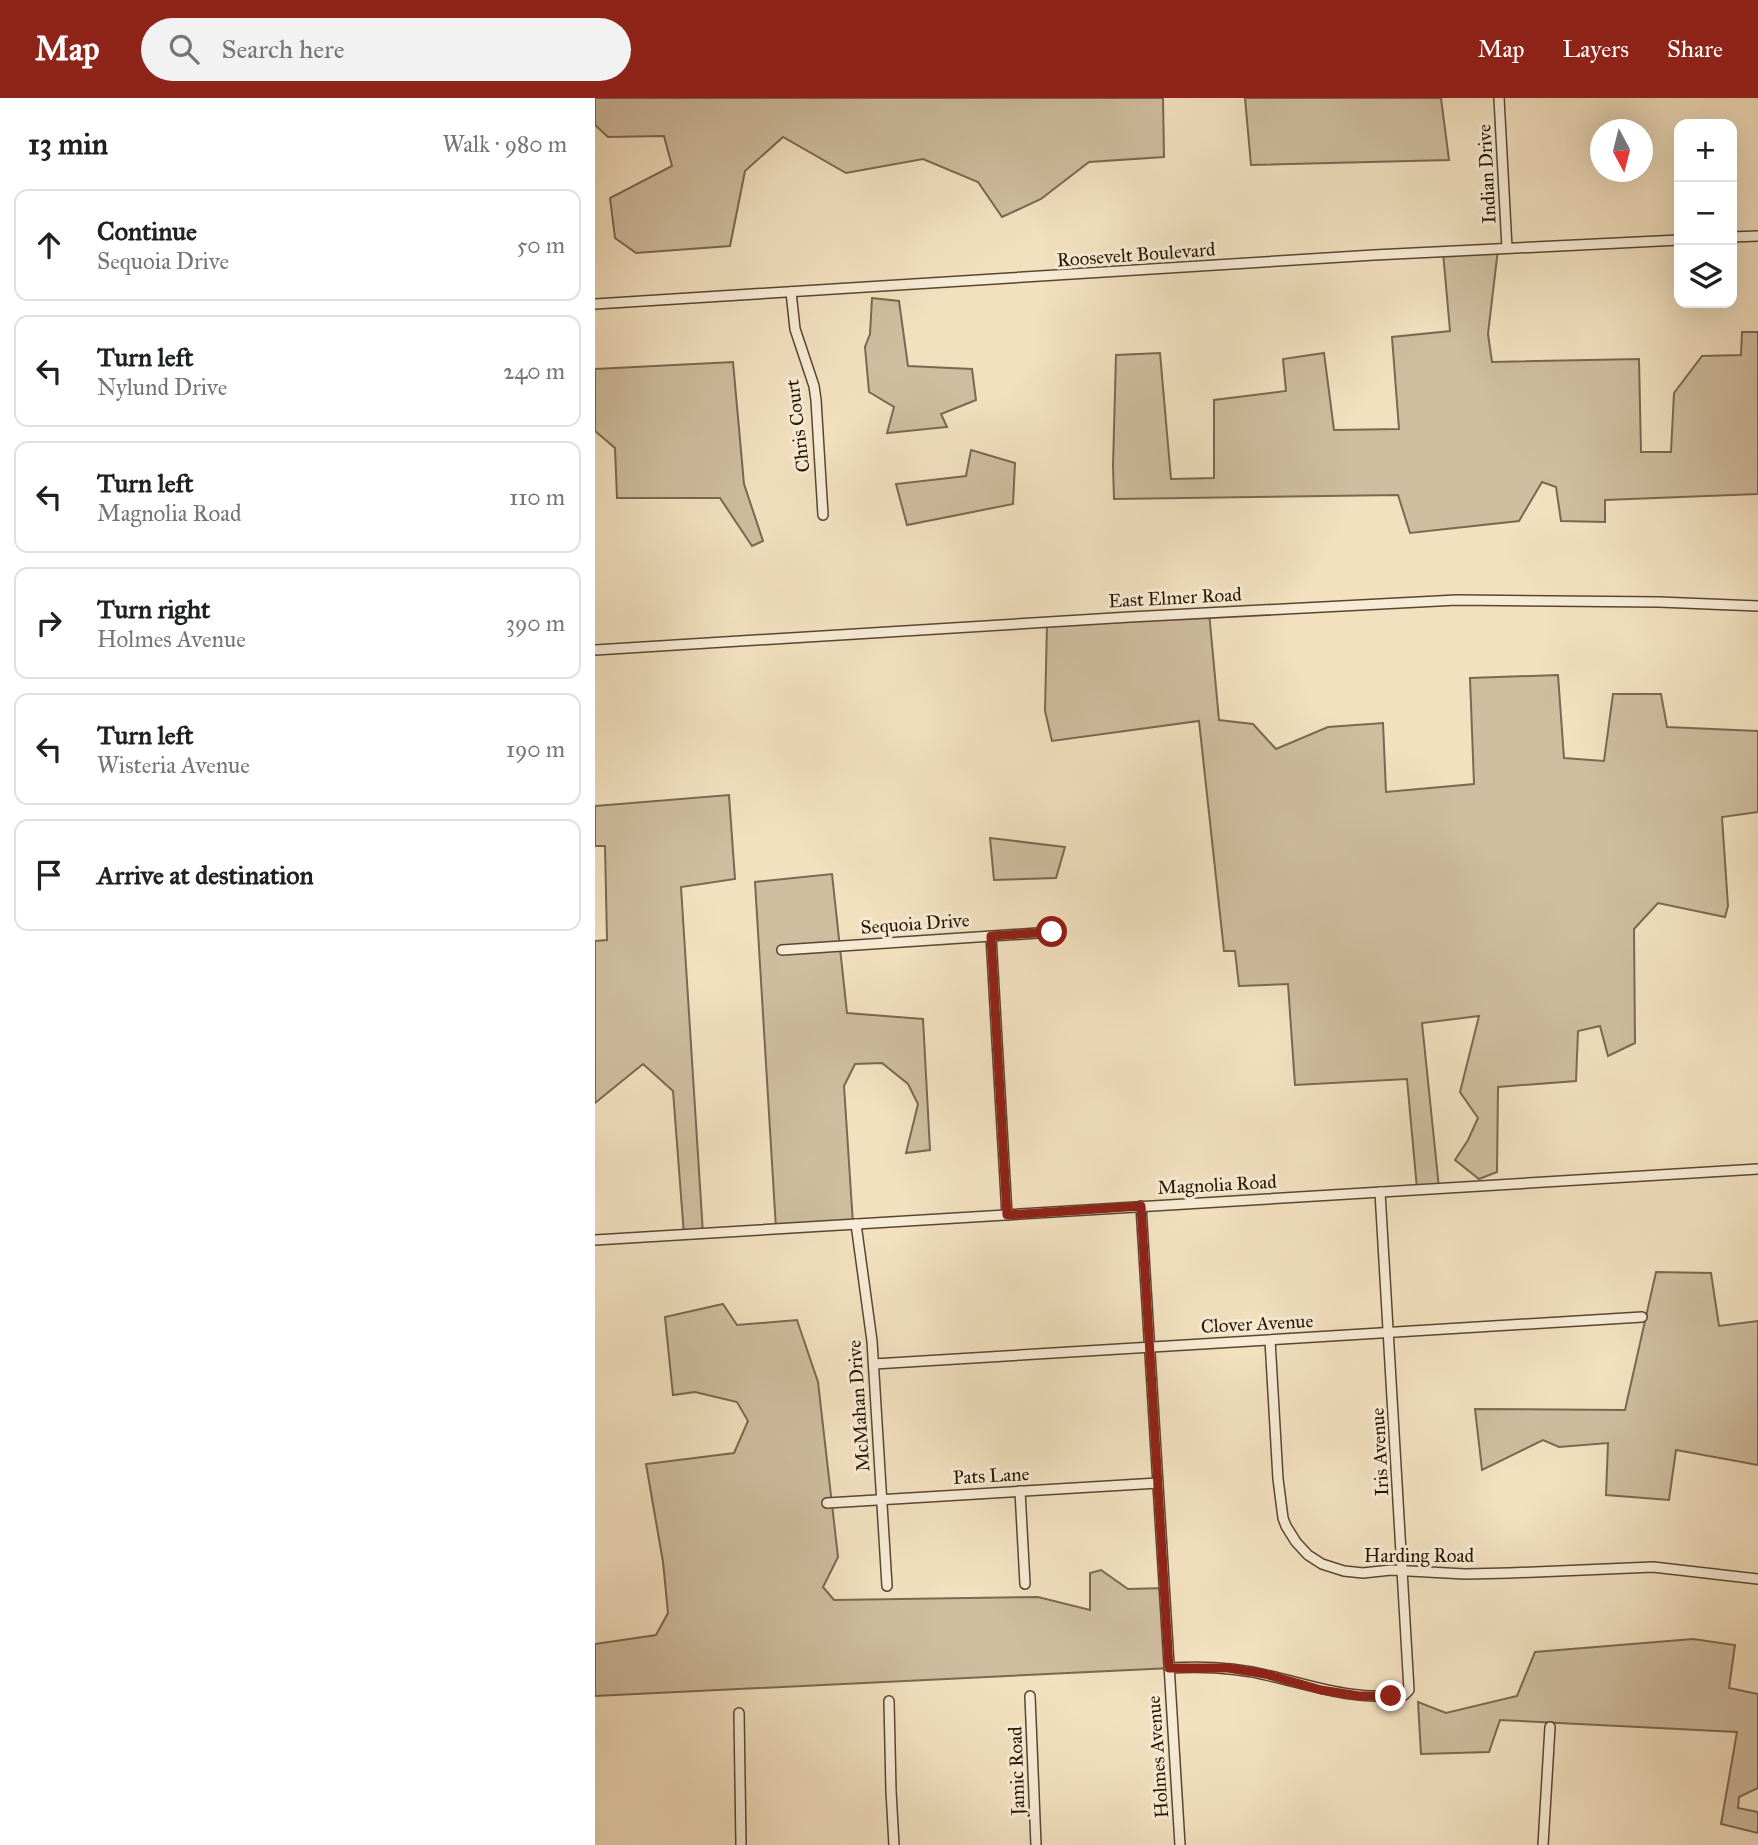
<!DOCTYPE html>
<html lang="en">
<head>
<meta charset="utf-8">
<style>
  :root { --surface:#fff; --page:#f2f2f2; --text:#202124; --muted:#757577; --line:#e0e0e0; --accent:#8f2418 }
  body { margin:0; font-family:"IM FELL Great Primer",serif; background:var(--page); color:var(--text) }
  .controls { position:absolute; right:21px; top:21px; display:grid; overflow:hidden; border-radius:14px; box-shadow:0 7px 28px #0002 }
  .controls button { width:63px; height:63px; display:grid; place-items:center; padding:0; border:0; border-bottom:2px solid var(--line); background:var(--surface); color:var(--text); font:35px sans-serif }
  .compass { position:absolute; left:995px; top:21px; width:63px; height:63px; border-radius:50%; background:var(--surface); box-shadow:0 7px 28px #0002; rotate:173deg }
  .stop { position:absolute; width:21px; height:21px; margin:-16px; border:5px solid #8f2418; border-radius:50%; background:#fff }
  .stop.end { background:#8f2418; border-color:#fff; box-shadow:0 2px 7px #0008 }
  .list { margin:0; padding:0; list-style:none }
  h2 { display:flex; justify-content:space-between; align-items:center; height:91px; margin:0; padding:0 28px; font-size:30px }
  h2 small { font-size:23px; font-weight:400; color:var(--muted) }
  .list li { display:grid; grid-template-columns:46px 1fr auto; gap:21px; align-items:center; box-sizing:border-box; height:112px; margin:0 14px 14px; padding:0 14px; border:2px solid var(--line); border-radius:14px }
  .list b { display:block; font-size:26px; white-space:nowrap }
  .list p { margin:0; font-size:23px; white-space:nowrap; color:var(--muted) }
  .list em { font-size:23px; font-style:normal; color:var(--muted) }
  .icon { flex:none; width:38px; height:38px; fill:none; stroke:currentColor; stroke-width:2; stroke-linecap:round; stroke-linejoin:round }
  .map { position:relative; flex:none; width:1163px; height:1747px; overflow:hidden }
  header { display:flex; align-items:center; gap:42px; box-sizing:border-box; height:98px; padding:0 35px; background:var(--accent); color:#fff }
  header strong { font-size:33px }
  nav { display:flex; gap:38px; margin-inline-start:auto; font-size:24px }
  .search { width:490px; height:63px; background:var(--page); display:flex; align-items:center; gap:18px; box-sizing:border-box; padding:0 24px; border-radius:38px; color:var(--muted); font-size:26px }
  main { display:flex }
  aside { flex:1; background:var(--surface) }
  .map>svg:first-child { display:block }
  .green { fill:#cfbd9f; stroke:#7a6850; stroke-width:2 }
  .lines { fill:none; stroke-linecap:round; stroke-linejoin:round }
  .minor-casing { stroke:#594630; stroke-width:12 }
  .minor { stroke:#f7ebd5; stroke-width:9 }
  .route { stroke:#8f2418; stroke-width:9 }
  .labels { text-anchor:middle; stroke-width:6; stroke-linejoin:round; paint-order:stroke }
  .street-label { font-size:19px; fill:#261300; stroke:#f7ebd5 }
</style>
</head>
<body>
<header>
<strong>Map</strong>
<div class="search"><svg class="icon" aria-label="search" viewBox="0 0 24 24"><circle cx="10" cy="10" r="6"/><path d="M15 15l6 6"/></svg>Search here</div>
<nav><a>Map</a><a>Layers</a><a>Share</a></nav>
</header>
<main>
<aside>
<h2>13 min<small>Walk · 980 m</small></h2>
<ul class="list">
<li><svg class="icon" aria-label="ahead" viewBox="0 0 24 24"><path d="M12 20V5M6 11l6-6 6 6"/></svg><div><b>Continue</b><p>Sequoia Drive</p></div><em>50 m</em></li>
<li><svg class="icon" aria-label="left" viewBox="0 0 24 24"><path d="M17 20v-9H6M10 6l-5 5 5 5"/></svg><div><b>Turn left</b><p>Nylund Drive</p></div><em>240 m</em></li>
<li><svg class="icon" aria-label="left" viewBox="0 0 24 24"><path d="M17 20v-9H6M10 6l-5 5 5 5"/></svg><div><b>Turn left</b><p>Magnolia Road</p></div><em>110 m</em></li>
<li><svg class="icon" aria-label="right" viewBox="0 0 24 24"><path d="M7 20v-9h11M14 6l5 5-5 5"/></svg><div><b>Turn right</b><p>Holmes Avenue</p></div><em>390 m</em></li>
<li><svg class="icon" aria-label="left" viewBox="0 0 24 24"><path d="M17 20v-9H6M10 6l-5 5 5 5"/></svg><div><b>Turn left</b><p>Wisteria Avenue</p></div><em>190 m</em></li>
<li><svg class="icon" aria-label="arrive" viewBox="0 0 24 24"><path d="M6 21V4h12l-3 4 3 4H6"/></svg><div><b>Arrive at destination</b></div></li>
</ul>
</aside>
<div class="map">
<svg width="1163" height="1747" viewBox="0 0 1163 1747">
  <rect width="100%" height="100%" fill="#f2e0bf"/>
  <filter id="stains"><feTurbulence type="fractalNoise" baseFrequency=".00286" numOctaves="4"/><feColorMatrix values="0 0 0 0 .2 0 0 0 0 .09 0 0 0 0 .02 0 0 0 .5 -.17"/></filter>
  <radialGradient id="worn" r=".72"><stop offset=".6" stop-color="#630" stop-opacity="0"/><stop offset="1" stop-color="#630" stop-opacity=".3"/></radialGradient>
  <g class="green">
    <path d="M0,0H568L569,59L494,64L446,101L407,119L383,84L328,61L251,75L188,39L150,73L135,148L41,155L20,140L15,100L77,68L69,38L13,39L0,27Z"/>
    <path d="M650,0H846L854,62L656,67Z"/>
    <path d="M903,151L893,236L897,264L1044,261L1046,354H1076L1079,295L1107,258L1146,257L1147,234H1163V396L1010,402V424L966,423L961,389L947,384L924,423L815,435L803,397L519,401L518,368L521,257L565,255L576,381L619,380V302L691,293L688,261L729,255L739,332L804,331L797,239L855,233L848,154Z"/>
    <path d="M277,200L304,203L313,268L377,271L381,302L346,316L352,329L292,335L299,309L274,294L270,249L275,236Z"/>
    <path d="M138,264L149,386L168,443L157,448L125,400H22L20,350L0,333V271Z"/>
    <path d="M376,352L420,365L418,406L312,427L301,386L371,378Z"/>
    <path d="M614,514L624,622L658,626L681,651L733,629L788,625L791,694L879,686L875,580L963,577L969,660L1009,663L1018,596H1066L1072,629L1163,633V714L1127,719L1133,808L1130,819L1063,805L1039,831L1040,945L1013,958L1005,928L983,933L981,983L903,989L902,1074L884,1081L860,1062L873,1042L883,1020L865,994L884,918L827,925L844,1090L822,1091L812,981L700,987L693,886L644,888L640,853H629L604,623L457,643L450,613L452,525Z"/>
    <path d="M134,697L140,781L86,789L108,1136L89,1137L78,993L48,966L0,1005V843L12,842L10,748H0V708Z"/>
    <path d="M395,740L470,749L461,780L399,782Z"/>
    <path d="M237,776L252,915L328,921L335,1052L311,1055L323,1006L313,986L287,965L260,966L249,988L258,1126L181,1131L160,784Z"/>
    <path d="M1061,1174L1116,1175L1124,1228L1163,1223V1367L1081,1352L1074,1402L1011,1397L1013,1345L964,1349L948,1342L887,1372L880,1311L1030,1312Z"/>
    <path d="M128,1206L142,1227L202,1222L223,1284L243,1459L228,1489L239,1502L443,1499L495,1512V1475L506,1472L533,1491L571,1490L576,1570L0,1598V1546L61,1537L73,1515L68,1464L51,1366L139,1355L153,1323L142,1304L100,1294L78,1297L70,1219Z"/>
    <path d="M1098,1541L1140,1547L1134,1590L1163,1596V1690L1144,1699L1143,1710L1163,1714V1735L1126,1726L1142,1634L905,1622L894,1654L826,1656L823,1604L851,1615L922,1598L940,1554Z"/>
  </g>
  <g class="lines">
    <defs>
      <g id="minor">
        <path d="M904,0L912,150"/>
        <path d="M1137,139L1163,138"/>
        <path d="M196,194L200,231L219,288L221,302L228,417"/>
        <path d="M0,206L779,157L1084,142"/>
        <path d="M0,552L535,519L862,502L1064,504L1163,508"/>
        <path d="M396,838L412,1117"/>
        <path d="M187,852L457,834"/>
        <path d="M546,1108L585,1747"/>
        <path d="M261,1126L277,1243L292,1488"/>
        <path d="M0,1142L1163,1071"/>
        <path d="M675,1242L683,1381L688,1420L691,1428L701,1444L713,1457L727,1466L749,1473L768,1475L796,1472L870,1476L915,1475L1058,1469L1163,1481"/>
        <path d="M279,1266L1047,1219"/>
        <path d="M425,1393L430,1486"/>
        <path d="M232,1405L563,1385"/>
        <path d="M574,1570C607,1568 639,1569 671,1577C720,1588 758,1603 809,1597L814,1592L785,1094"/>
        <path d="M435,1598L441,1747"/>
        <path d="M294,1603L296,1693L299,1747"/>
        <path d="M144,1615L146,1747"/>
        <path d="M948,1747L955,1629"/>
      </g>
    </defs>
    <use href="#minor" class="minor-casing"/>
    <use href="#minor" class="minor"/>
  </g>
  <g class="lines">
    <path class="route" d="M457,834L396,838L412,1117L546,1108L574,1570H633L670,1576L726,1592L764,1598H796"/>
  </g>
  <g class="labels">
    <g class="street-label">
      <text transform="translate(891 76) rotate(-93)" y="7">Indian Drive</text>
      <text transform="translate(541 156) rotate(-4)" y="7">Roosevelt Boulevard</text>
      <text transform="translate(202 328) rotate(-97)" y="7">Chris Court</text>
      <text transform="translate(580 499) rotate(-3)" y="7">East Elmer Road</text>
      <text transform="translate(320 825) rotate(-4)" y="7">Sequoia Drive</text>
      <text transform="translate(622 1086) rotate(-3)" y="7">Magnolia Road</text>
      <text transform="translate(662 1225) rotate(-3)" y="7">Clover Avenue</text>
      <text transform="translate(263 1308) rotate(-94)" y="7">McMahan Drive</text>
      <text transform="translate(784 1354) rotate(-93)" y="7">Iris Avenue</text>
      <text transform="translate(396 1377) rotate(-3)" y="7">Pats Lane</text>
      <text x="824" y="1464">Harding Road</text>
      <text transform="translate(562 1659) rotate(-94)" y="7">Holmes Avenue</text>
      <text transform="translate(421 1673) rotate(-92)" y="7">Jamic Road</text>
    </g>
  </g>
  <rect width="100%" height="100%" filter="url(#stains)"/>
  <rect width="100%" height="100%" fill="url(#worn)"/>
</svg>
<div class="controls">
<button>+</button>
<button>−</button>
<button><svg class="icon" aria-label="layers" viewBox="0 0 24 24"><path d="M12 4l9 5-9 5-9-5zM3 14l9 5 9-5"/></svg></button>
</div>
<svg class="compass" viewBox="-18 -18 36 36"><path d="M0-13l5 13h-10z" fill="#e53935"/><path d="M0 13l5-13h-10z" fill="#757577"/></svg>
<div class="stop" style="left:457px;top:834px"></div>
<div class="stop end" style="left:796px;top:1598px"></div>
</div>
</main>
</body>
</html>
